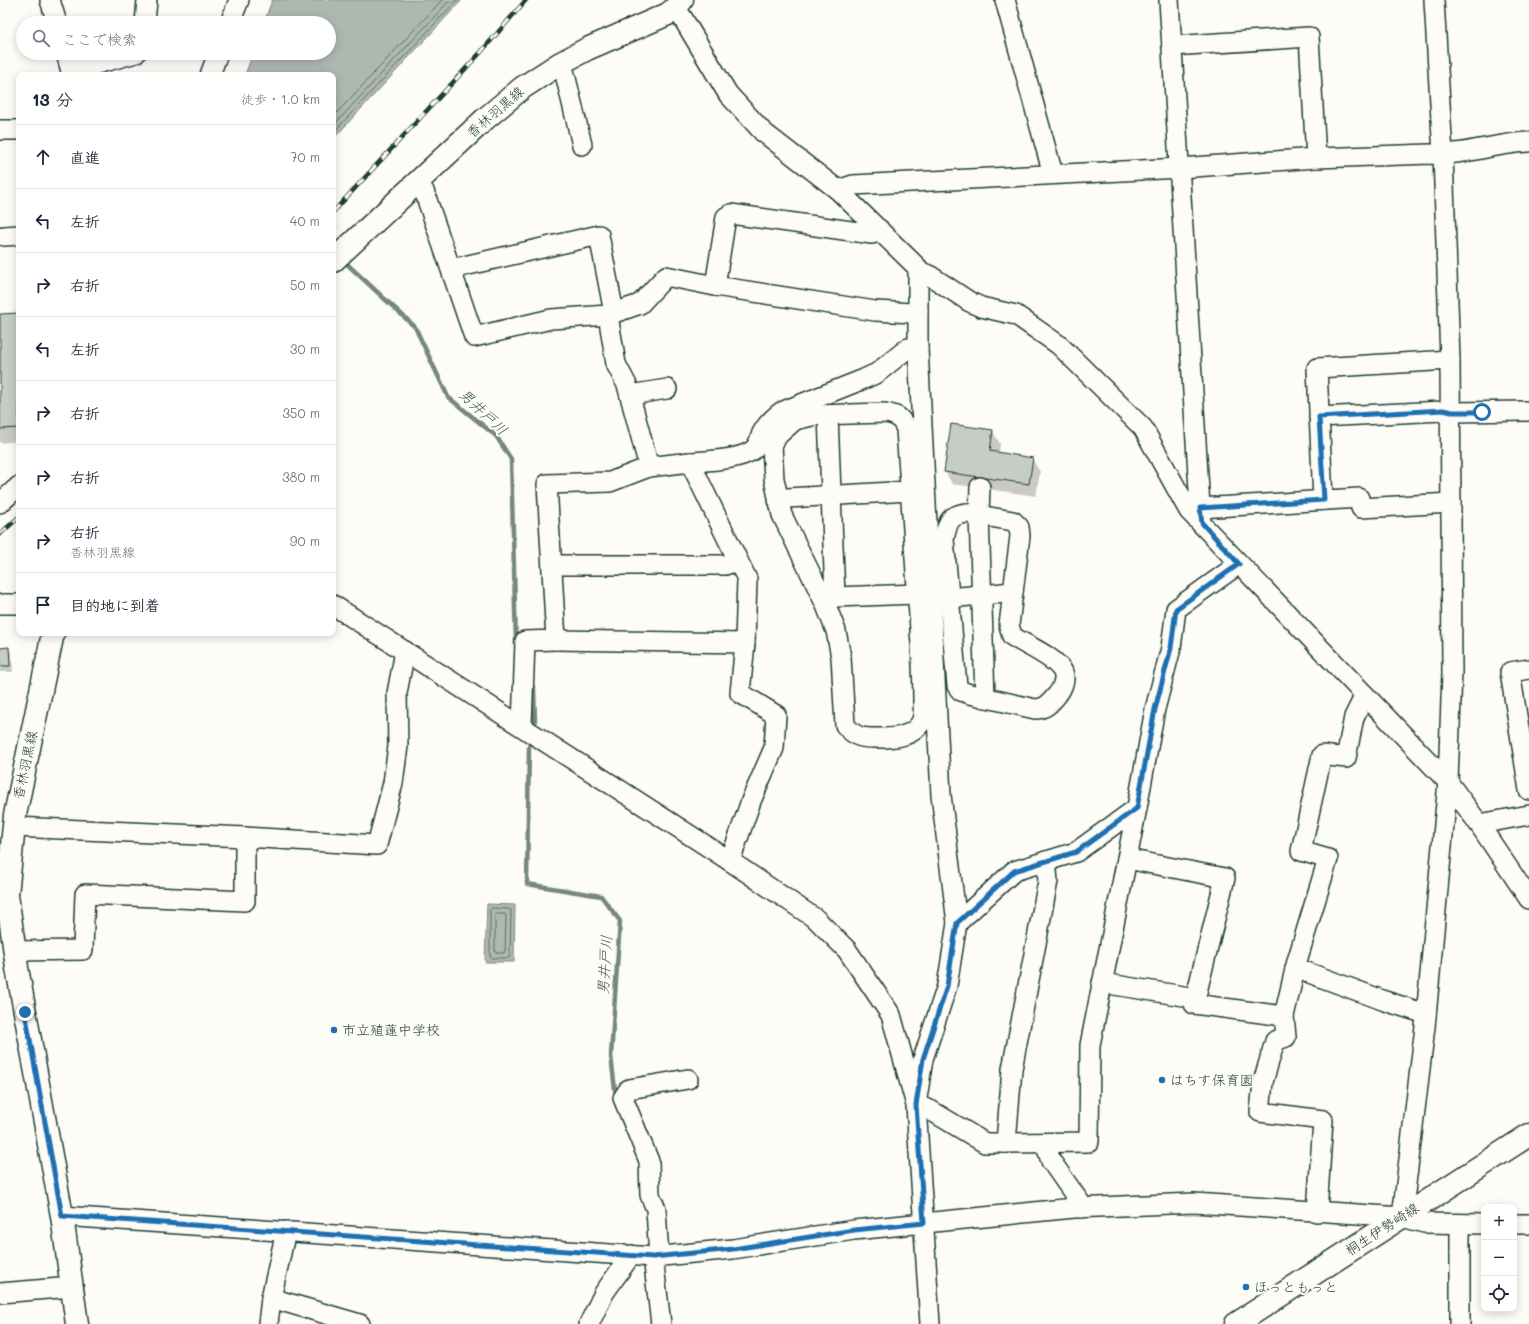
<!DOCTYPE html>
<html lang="ja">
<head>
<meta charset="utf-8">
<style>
  :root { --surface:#fff; --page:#f2f2f3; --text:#1f2937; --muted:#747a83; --line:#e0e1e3 }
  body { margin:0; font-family:Mali,"Klee One",sans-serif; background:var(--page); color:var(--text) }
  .controls { position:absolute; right:12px; bottom:12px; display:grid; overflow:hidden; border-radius:8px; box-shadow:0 2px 10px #0003 }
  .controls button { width:36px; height:36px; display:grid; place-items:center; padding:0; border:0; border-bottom:1px solid var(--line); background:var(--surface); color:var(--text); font:20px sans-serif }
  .stop { position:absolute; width:12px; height:12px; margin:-9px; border:3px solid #1f6fb2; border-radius:50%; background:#fff }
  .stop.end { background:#1f6fb2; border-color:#fff; box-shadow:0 1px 4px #0008 }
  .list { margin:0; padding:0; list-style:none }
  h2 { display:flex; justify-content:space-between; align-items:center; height:52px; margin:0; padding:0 16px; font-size:17px }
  h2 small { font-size:13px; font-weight:400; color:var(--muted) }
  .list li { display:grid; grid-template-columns:26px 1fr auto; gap:12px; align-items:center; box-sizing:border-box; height:64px; padding:0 16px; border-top:1px solid var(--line) }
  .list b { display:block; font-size:15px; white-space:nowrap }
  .list p { margin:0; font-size:13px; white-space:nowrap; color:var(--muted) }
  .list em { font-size:13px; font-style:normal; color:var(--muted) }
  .icon { flex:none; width:22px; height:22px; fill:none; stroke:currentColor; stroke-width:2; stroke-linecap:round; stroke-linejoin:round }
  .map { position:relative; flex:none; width:1529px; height:1324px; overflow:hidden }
  .search { position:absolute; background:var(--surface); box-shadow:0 2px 10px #0003; left:16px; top:16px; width:320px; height:44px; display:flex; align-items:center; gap:10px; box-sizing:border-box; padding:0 14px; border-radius:22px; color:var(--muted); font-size:15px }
  .panel { position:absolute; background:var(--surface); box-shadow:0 2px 10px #0003; left:16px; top:72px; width:320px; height:564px; border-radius:8px }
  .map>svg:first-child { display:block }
  .water { fill:#aeb8b1; stroke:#75877f }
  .shadow { fill:#0003 }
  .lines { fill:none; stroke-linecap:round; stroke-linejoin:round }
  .shore { stroke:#586e66; stroke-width:1 }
  .stream { stroke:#75877f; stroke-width:4.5 }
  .building { fill:#c6cdc7; stroke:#1f3d34 }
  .minor-casing { stroke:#1f3d34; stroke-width:22 }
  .major-casing { stroke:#1f3d34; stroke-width:25 }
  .minor { stroke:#fdfcf7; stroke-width:19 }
  .major { stroke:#fdfcf7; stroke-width:22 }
  .rail-casing { stroke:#1f3d34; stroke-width:4.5 }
  .rail { stroke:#fdfcf7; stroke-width:3; stroke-dasharray:9; stroke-linecap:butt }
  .route { stroke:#1f6fb2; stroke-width:5 }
  .poi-dot { fill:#1f6fb2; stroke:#fdfcf7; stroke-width:1.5 }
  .labels { text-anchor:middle; stroke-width:4; stroke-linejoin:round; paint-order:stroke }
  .street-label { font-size:14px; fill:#1f3d34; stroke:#fdfcf7 }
  .poi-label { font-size:14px; fill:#1f3d34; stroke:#fdfcf7; text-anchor:start }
  .water-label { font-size:15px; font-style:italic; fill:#435c53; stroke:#fdfcf7 }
</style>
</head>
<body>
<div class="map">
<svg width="1529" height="1324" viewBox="0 0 1529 1324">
  <rect width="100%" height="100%" fill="#fdfcf7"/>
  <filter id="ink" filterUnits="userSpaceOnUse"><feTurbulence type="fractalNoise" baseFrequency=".025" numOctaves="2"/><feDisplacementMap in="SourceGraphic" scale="8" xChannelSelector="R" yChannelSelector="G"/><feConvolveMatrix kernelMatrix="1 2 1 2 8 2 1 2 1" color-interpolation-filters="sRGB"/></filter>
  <g filter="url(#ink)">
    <g class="water">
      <path d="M272,0H462L333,139V75H245L253,53H329V23H264Z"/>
      <path d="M487,904L515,905L514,962H485Z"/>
    </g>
    <g class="shadow">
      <path d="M19,314V441L0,443V315Z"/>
      <path d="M993,431L1000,444L999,454L1032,459L1040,472L1036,496L952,484L945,471Z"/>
      <path d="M8,648L12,655L13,672H0V649Z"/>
    </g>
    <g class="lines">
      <g class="shore">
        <path d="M333,117L442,0"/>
        <path d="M333,126L450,0"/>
        <path d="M333,133L457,0"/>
        <path d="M492,908L509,909L511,910L510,956L509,958H491L490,956V910Z"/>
        <path d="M497,914H504L506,915L505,951L504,953H496L495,951V916Z"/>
      </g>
      <g class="stream">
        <path d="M347,264L415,327L448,397L496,436L511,459L516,644"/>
        <path d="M534,688L535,721"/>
        <path d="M529,746L527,884L601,896L620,921L611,1056L616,1098"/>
      </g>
    </g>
    <g class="building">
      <path d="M19,313V428L0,429V314Z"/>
      <path d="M951,424L993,430L990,451L1033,458L1029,484L944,472Z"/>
      <path d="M9,647L10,666H0V648Z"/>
    </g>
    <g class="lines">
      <defs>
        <g id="minor">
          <path d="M50,0L57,23"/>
          <path d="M1005,0L1053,174"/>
          <path d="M1169,0L1201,523"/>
          <path d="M674,9L682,17L728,94L763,132L838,190L918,268V348L941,795L957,923L947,986L923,1059L916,1105"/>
          <path d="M145,23L147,0"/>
          <path d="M230,23L239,0"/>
          <path d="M1172,46L1309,37L1316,158"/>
          <path d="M66,53L72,75"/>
          <path d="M559,64L565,74L582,145"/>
          <path d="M71,71L136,53"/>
          <path d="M210,75L218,53"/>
          <path d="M0,130H19"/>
          <path d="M418,182L424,191L474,337L551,319L608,315L640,304L666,276L715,286L875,311L913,313L918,311"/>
          <path d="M838,190L853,185L1180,168L1316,158L1430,154C1463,156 1496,143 1529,142"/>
          <path d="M4,236L19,235"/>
          <path d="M451,269L599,235L614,313"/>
          <path d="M918,271L929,275L970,302L981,307L1016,315L1059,345L1143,428L1189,511L1448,782L1479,824L1529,899"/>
          <path d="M715,286L726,217L731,214L872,234L879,229"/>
          <path d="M608,315L616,364L627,385L649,467"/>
          <path d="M630,395L667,389"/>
          <path d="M885,413C897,415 901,417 906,429C911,500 916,572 921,644C922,663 923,682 923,702C923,707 924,714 922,720C916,735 898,738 883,738C866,738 857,740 845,725L841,657L836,631L825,603L782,515L774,479L772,445L778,435L795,420L816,415Z"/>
          <path d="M828,415L835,597"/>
          <path d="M1319,417L1443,411L1451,412L1529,411"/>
          <path d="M690,462C705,461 746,460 756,447C759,443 760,438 762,433C767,424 773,418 781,412L864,379L877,373L908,348H918"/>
          <path d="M980,487L979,515L985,698"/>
          <path d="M778,500L787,498L910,491"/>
          <path d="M1323,500L1317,368L1450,360"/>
          <path d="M0,503L19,486"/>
          <path d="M1200,508L1359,498L1361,508L1451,503"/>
          <path d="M967,513L1013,521L1019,527L1020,536L1009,625L1012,636C1025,645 1056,657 1063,672C1066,679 1062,689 1057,695C1050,703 1046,709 1035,709L970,694L961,691L957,686L944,539C948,523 948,515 967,513Z"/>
          <path d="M553,565H725L737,561"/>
          <path d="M949,598L1013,592"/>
          <path d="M825,603L835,597L917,594"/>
          <path d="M0,604H19"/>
          <path d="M333,605L730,861L816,919L847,950L891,1015L916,1105L930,1324"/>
          <path d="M556,640L745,643"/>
          <path d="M1529,669L1510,672L1529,790"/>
          <path d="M522,726L525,641L556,640L547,484L610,482L649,467L690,462L747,579L745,643L740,693L776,715L774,748L751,801L730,861"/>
          <path d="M1479,824L1529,815"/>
          <path d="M14,827L245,837"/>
          <path d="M1127,859L1225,878L1194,1004L1284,1016"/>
          <path d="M1046,861L1048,881L1012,1069L1006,1143L1089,1142L1090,1045L1137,808L1155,709L1171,648L1176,609L1239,564"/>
          <path d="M957,923L1014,871L1076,852L1137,808"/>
          <path d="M15,951L83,950L85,894L245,901V837L377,845L393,783L398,746L397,693L405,651"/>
          <path d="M1295,969L1304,971L1385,1001L1426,1014"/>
          <path d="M1102,983L1196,998"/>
          <path d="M916,1105L930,1110L985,1143H1006"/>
          <path d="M1045,1143L1051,1161L1079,1201L1081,1208"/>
          <path d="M1317,1212L1323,1120L1260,1112L1263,1082L1275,1041L1286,1037L1284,1016L1297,961L1328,859L1301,851L1322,755L1346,758L1354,717L1365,695"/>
          <path d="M62,1216L653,1257L733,1249L854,1230L1074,1208L1194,1203L1402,1217L1424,1223L1484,1224"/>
          <path d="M1402,1217L1425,1027L1448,782L1452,672L1450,360L1443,155L1434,0"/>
          <path d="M1514,1224H1529"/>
          <path d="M653,1257L661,1324"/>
          <path d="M659,1257L656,1209L650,1195L649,1161L623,1098L629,1089L688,1079"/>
          <path d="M0,1293L72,1287"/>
          <path d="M271,1298L360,1324"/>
          <path d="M268,1324L271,1298L286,1231"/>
          <path d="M589,1324L604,1293L631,1255"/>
          <path d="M1460,1324V1224"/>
        </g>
        <g id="major">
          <path d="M333,261L485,119L522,88L559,64L587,49L668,14L674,9L682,0"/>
          <path d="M53,633L15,815L7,895L17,968L62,1216L77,1324"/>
          <path d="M1236,1324L1529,1135"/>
        </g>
      </defs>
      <use href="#minor" class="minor-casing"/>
      <use href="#major" class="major-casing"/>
      <use href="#minor" class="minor"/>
      <use href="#major" class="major"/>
      <defs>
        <g id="rail">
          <path d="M333,212L481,52L526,0"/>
          <path d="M0,534L19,517"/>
        </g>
      </defs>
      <use href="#rail" class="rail-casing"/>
      <use href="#rail" class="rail"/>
    </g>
  </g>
  <g class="lines" filter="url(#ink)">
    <path class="route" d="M25,1012L62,1216L653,1257L733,1249L854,1230L924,1223L916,1105L923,1059L947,986L957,923L1014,871L1076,852L1137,808L1155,709L1171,648L1176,609L1239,564L1202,523L1200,508L1324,500L1319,417L1443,410L1452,412H1482"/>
  </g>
  <g class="poi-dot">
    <circle cx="334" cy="1030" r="4"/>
    <circle cx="1162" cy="1080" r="4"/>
    <circle cx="1246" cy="1287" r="4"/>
  </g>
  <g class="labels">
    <g class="street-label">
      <text transform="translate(495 112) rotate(-41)" y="5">香林羽黒線</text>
      <text transform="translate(25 765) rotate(-78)" y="5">香林羽黒線</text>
      <text transform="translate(1382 1229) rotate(-33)" y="5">桐生伊勢崎線</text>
    </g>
    <g class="poi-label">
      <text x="342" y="1035">市立殖蓮中学校</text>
      <text x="1170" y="1085">はちす保育園</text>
      <text x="1254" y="1292">ほっともっと</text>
    </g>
    <g class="water-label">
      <text transform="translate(483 412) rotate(43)" y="5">男井戸川</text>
      <text transform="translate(605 965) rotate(-86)" y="5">男井戸川</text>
    </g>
  </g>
</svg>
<div class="controls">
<button>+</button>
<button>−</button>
<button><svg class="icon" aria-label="locate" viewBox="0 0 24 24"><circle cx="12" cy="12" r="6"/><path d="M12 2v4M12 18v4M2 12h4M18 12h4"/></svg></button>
</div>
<div class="stop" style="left:1482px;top:412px"></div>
<div class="stop end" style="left:25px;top:1012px"></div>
<div class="search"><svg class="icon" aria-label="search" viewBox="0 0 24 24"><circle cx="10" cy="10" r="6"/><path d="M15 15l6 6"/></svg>ここで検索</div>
<section class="panel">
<h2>13 分<small>徒歩 · 1.0 km</small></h2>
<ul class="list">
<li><svg class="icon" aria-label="ahead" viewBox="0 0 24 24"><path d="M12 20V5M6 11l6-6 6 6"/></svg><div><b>直進</b></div><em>70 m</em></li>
<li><svg class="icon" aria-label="left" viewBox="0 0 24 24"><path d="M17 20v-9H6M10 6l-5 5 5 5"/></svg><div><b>左折</b></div><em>40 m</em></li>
<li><svg class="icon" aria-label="right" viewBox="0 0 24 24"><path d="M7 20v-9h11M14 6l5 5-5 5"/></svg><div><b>右折</b></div><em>50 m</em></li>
<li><svg class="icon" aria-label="left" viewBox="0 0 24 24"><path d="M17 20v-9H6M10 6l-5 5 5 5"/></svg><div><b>左折</b></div><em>30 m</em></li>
<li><svg class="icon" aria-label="right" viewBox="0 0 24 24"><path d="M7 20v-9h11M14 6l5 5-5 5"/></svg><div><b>右折</b></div><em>350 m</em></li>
<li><svg class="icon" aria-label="right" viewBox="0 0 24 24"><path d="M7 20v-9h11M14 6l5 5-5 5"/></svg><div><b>右折</b></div><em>380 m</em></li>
<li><svg class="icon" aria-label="right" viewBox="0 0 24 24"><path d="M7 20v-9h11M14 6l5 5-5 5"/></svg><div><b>右折</b><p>香林羽黒線</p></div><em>90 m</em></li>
<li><svg class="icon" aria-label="arrive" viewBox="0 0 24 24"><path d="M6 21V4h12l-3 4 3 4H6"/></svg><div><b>目的地に到着</b></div></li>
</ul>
</section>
</div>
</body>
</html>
